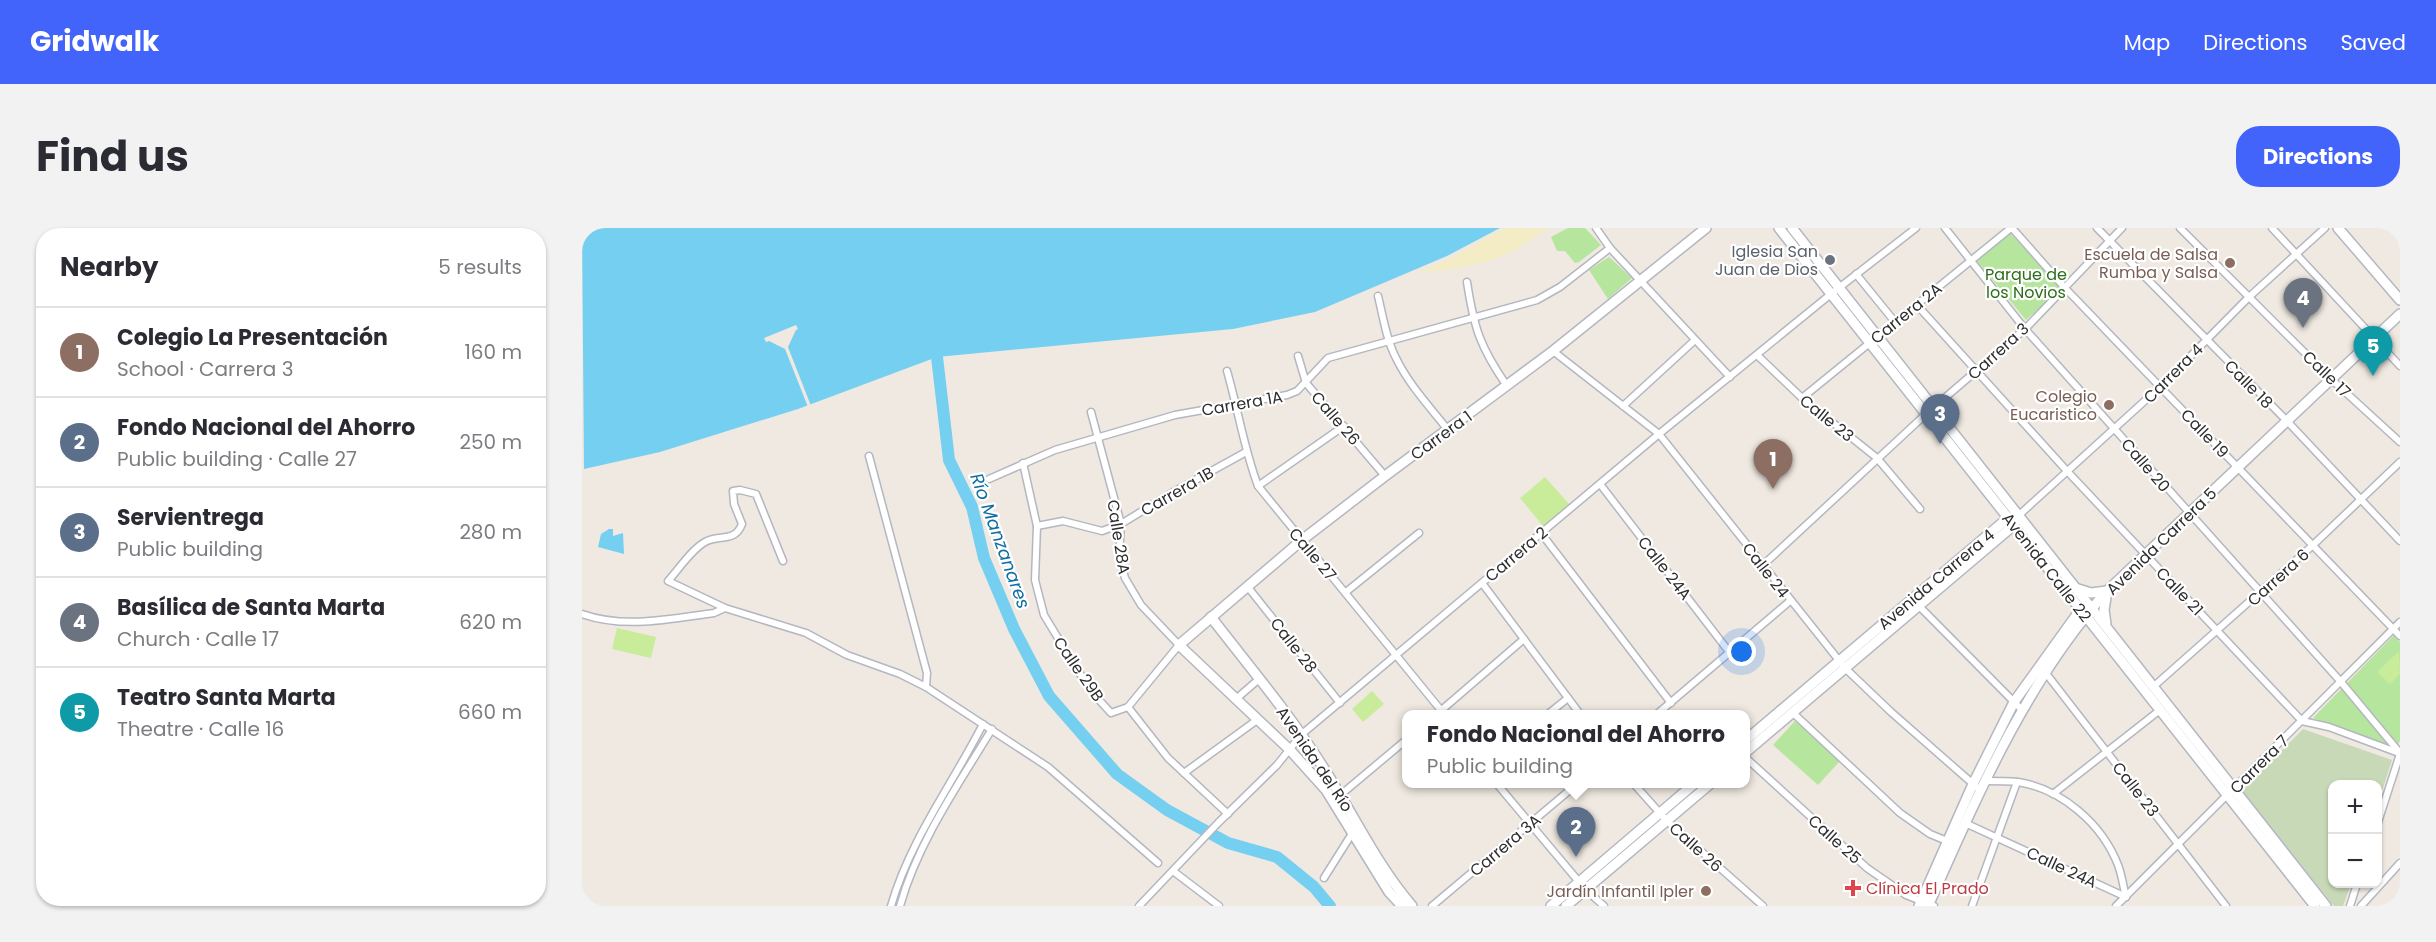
<!DOCTYPE html>
<html lang="en">
<head>
<meta charset="utf-8">
<style>
  :root { --surface:#fff; --page:#f2f2f3; --text:#2b2b33; --muted:#7c7c81; --line:#e1e1e2; --accent:#4264fb }
  body { margin:0; font-family:Poppins,sans-serif; background:var(--page); color:var(--text) }
  .controls { position:absolute; right:18px; bottom:18px; display:grid; overflow:hidden; border-radius:12px; box-shadow:0 2px 4px #0004 }
  .controls button { width:54px; height:54px; display:grid; place-items:center; padding:0; border:0; border-bottom:2px solid var(--line); background:var(--surface); color:var(--text); font:30px sans-serif }
  .you { position:absolute; left:1160px; top:424px; width:21px; height:21px; margin:-15px; border:4px solid #fff; border-radius:50%; background:#1a73e8; box-shadow:0 0 0 9px #1a73e833 }
  .badge { display:grid; place-items:center; width:39px; height:39px; border-radius:50%; background:var(--accent); color:#fff; font-size:20px; font-weight:700 }
  .pin { position:absolute; translate:-50% -50px; filter:drop-shadow(0 2px 3px #0008) }
  .pin::after { content:''; position:absolute; top:32px; width:21px; height:18px; background:inherit; clip-path:polygon(0 0,100% 0,50% 100%) }
  .popup { position:absolute; left:820px; top:482px; width:348px; height:78px; box-sizing:border-box; display:grid; place-content:center; border-radius:12px; background:var(--surface); filter:drop-shadow(0 2px 4px #0005); font-size:20px; white-space:nowrap; color:var(--muted) }
  .popup b { font-size:22px; color:var(--text) }
  .popup::after { content:''; position:absolute; left:50%; top:100%; margin-left:-12px; border:12px solid transparent; border-top-color:var(--surface) }
  .list { margin:0; padding:0; list-style:none }
  h2 { display:flex; justify-content:space-between; align-items:center; height:78px; margin:0; padding:0 24px; font-size:26px }
  h2 small { font-size:20px; font-weight:400; color:var(--muted) }
  .list li { display:grid; grid-template-columns:39px 1fr auto; gap:18px; align-items:center; box-sizing:border-box; height:90px; padding:0 24px; border-top:2px solid var(--line) }
  .list b { display:block; font-size:22px; white-space:nowrap }
  .list p { margin:0; font-size:20px; white-space:nowrap; color:var(--muted) }
  .list em { font-size:20px; font-style:normal; color:var(--muted) }
  .map { position:relative; flex:none; width:1818px; height:678px; overflow:hidden; border-radius:24px }
  header { display:flex; align-items:center; gap:36px; box-sizing:border-box; height:84px; padding:0 30px; background:var(--accent); color:#fff }
  header strong { font-size:28px }
  nav { display:flex; gap:33px; margin-inline-start:auto; font-size:21px }
  .intro { display:flex; align-items:center; justify-content:space-between; box-sizing:border-box; height:144px; padding:0 36px }
  h1 { margin:0; font-size:42px }
  .button { padding:15px 27px; border-radius:24px; background:var(--accent); color:#fff; font-size:21px; font-weight:700 }
  main { display:flex; gap:36px; padding:0 36px }
  aside { flex:1; background:var(--surface); border-radius:24px; box-shadow:0 2px 4px #0004 }
  .map>svg:first-child { display:block }
  .green { fill:#b6e59e }
  .sand { fill:#f3ecc5 }
  .cemetery { fill:#c8d9b8 }
  .pitch { fill:#c9ec9a }
  .water { fill:#75cff0 }
  .pier { fill:#efe9e1 }
  .lines { fill:none; stroke-linecap:round; stroke-linejoin:round }
  .river { stroke:#75cff0; stroke-width:12 }
  .street-casing { stroke:#b4b7c1; stroke-width:9 }
  .secondary-casing { stroke:#b4b7c1; stroke-width:12 }
  .street { stroke:#fff; stroke-width:6 }
  .secondary { stroke:#fff; stroke-width:9 }
  .worship-dot { fill:#6b7280; stroke:#fff; stroke-width:2 }
  .education-dot { fill:#8d6e63; stroke:#fff; stroke-width:2 }
  .health-dot { fill:#e0444e; stroke:#fff; stroke-width:2 }
  .labels { text-anchor:middle; stroke-width:4.5; stroke-linejoin:round; paint-order:stroke }
  .worship-label { font-size:16px; fill:#5b616d; stroke:#fff; text-anchor:end }
  .education-label { font-size:16px; fill:#785e54; stroke:#fff; text-anchor:end }
  .park-label { font-size:16px; fill:#2c6e1b; stroke:#fff }
  .street-label { font-size:16px; fill:#2e2e2e; stroke:#fff }
  .health-label { font-size:16px; fill:#be3a42; stroke:#fff; text-anchor:start }
  .water-label { font-size:18px; font-style:italic; fill:#0d6fa3; stroke:#fff }
</style>
</head>
<body>
<header>
<strong>Gridwalk</strong>
<nav><a>Map</a><a>Directions</a><a>Saved</a></nav>
</header>
<div class="intro"><h1>Find us</h1><a class="button">Directions</a></div>
<main>
<aside>
<h2>Nearby<small>5 results</small></h2>
<ul class="list">
<li><span class="badge" style="background:#8d6e63">1</span><div><b>Colegio La Presentación</b><p>School · Carrera 3</p></div><em>160 m</em></li>
<li><span class="badge" style="background:#5c6f8a">2</span><div><b>Fondo Nacional del Ahorro</b><p>Public building · Calle 27</p></div><em>250 m</em></li>
<li><span class="badge" style="background:#5c6f8a">3</span><div><b>Servientrega</b><p>Public building</p></div><em>280 m</em></li>
<li><span class="badge" style="background:#6b7280">4</span><div><b>Basílica de Santa Marta</b><p>Church · Calle 17</p></div><em>620 m</em></li>
<li><span class="badge" style="background:#0f9aa8">5</span><div><b>Teatro Santa Marta</b><p>Theatre · Calle 16</p></div><em>660 m</em></li>
</ul>
</aside>
<div class="map">
<svg width="1818" height="678" viewBox="0 0 1818 678">
  <rect width="100%" height="100%" fill="#efe9e1"/>
  <g class="green">
    <path d="M986,0H1003L1019,17L997,34L993,35L983,23H975L969,9Z"/>
    <path d="M1428,5L1480,60L1444,92L1395,33Z"/>
    <path d="M1027,29L1050,50L1026,71L1007,42Z"/>
    <path d="M1812,407L1818,414V513L1813,521L1731,490Z"/>
    <path d="M1213,493L1258,533L1236,557L1191,517Z"/>
  </g>
  <path class="sand" d="M923,0H969C956,5 945,15 933,22C902,38 870,42 836,44L870,30Z"/>
  <path class="cemetery" d="M1721,501L1810,532L1796,576V556H1750V656H1769L1761,678H1752L1660,563Z"/>
  <g class="pitch">
    <path d="M963,249L987,276L961,298L938,270Z"/>
    <path d="M35,400L74,409L69,430L30,421Z"/>
    <path d="M1817,423L1818,446L1808,456L1795,444Z"/>
    <path d="M790,463L802,476L781,494L770,481Z"/>
  </g>
  <g class="water">
    <path d="M0,0H918L865,28L733,84L651,101L355,129L216,181L78,224L2,241Z"/>
    <path d="M27,301H31V308L41,305L42,326L16,319L19,306Z"/>
  </g>
  <path class="pier" d="M214,97L216,101L214,102L206,119L229,178L226,179L203,121L187,113L184,114L182,110Z"/>
  <g class="lines">
    <path class="river" d="M355,129L367,232L390,279L402,330L432,401L467,468L535,546L585,582L646,615L695,629L732,659L748,678"/>
    <defs>
      <g id="street">
        <path d="M1014,0L1028,20L1148,149"/>
        <path d="M1363,0L1443,101L1759,454L1818,525"/>
        <path d="M1430,0L1483,60L1818,408"/>
        <path d="M1515,0L1705,193L1818,313"/>
        <path d="M1598,0L1749,151L1818,214"/>
        <path d="M1690,0L1818,138"/>
        <path d="M1274,46L1313,94"/>
        <path d="M885,54C892,100 898,119 925,158"/>
        <path d="M796,68C801,88 804,111 814,130C827,157 848,179 866,202"/>
        <path d="M1334,76L1485,243L1720,493L1747,499L1817,525"/>
        <path d="M971,123L1077,206L1263,440L1309,484L1398,562"/>
        <path d="M1175,127L1220,170L1295,230L1338,281"/>
        <path d="M716,128L724,155L803,248"/>
        <path d="M645,143C656,181 662,221 676,258L862,486"/>
        <path d="M1220,170L1429,0"/>
        <path d="M1041,178L1113,112"/>
        <path d="M287,228L345,445L344,459"/>
        <path d="M441,235L455,298L453,352L462,387L496,443L518,473L529,485L546,479L597,417L559,377L543,350L537,327L539,296L509,184"/>
        <path d="M407,251L473,222L593,187L705,167L715,163L746,130L955,72L978,59L1028,20"/>
        <path d="M1018,256L1148,425"/>
        <path d="M676,258L762,198"/>
        <path d="M1436,288L1578,159L1667,69L1743,0"/>
        <path d="M455,298L481,293L520,303L539,296L588,266L664,224"/>
        <path d="M959,305L1089,475"/>
        <path d="M201,333L174,266L158,262L151,263L152,276L160,296C153,315 137,306 123,314C109,322 97,341 86,353L143,380L224,405L265,427L318,446L344,459L466,539L576,635"/>
        <path d="M1180,338L1344,186L1443,101L1540,0"/>
        <path d="M900,355L998,486"/>
        <path d="M665,358L758,475"/>
        <path d="M764,364L837,305"/>
        <path d="M1335,376L1441,483"/>
        <path d="M0,386C43,401 88,391 132,385L143,380"/>
        <path d="M1463,444L1644,678"/>
        <path d="M1571,459L1730,318L1818,234"/>
        <path d="M654,471L677,451"/>
        <path d="M546,479L586,530L646,586"/>
        <path d="M1210,484L1318,585L1348,606L1365,613"/>
        <path d="M855,486L942,411"/>
        <path d="M966,486L986,470"/>
        <path d="M1075,486L1208,373"/>
        <path d="M1164,530L1285,640L1324,667L1352,678"/>
        <path d="M602,545L675,492"/>
        <path d="M1403,553C1414,553 1425,553 1436,554C1480,561 1520,596 1536,637C1540,647 1541,658 1544,669"/>
        <path d="M915,556L1003,661L1022,678"/>
        <path d="M1052,556L1085,593L1181,678"/>
        <path d="M1471,566L1578,482"/>
        <path d="M756,569L824,512"/>
        <path d="M1796,594L1818,526"/>
        <path d="M1383,595L1544,669"/>
        <path d="M591,643L637,678"/>
        <path d="M742,650L771,604"/>
        <path d="M309,678C328,612 370,557 401,496"/>
        <path d="M318,678C336,614 376,557 410,501"/>
        <path d="M557,678L636,595L695,537L720,506L1077,206L1249,66L1334,0"/>
        <path d="M850,678L995,556"/>
        <path d="M1390,678L1435,554"/>
        <path d="M1534,678L1818,394"/>
        <path d="M1768,678L1775,656"/>
        <path d="M1779,678L1818,635"/>
      </g>
      <g id="secondary">
        <path d="M1197,0L1733,678"/>
        <path d="M1210,0L1744,678"/>
        <path d="M1756,0L1818,72"/>
        <path d="M1493,360L1509,365L1525,363L1522,382L1524,396"/>
        <path d="M629,389C666,437 706,484 739,536C770,583 793,635 830,678"/>
        <path d="M1164,512L1426,290L1431,289"/>
        <path d="M1164,524L1432,297L1434,292"/>
        <path d="M820,678L807,664L744,562L708,522L597,417L720,312L803,248L971,123L1124,0"/>
        <path d="M969,678L1112,556"/>
        <path d="M984,678L1128,556"/>
        <path d="M1337,678L1391,556L1432,474L1501,378"/>
        <path d="M1346,678C1395,568 1444,453 1525,363L1818,86"/>
      </g>
    </defs>
    <use href="#street" class="street-casing"/>
    <use href="#secondary" class="secondary-casing"/>
    <use href="#street" class="street"/>
    <use href="#secondary" class="secondary"/>
  </g>
  <circle class="worship-dot" cx="1248" cy="32" r="6"/>
  <g class="education-dot">
    <circle cx="1648" cy="35" r="6"/>
    <circle cx="1527" cy="177" r="6"/>
    <circle cx="1124" cy="663" r="6"/>
  </g>
  <path class="health-dot" d="M1268 651h6v6h6v6h-6v6h-6v-6h-6v-6h6z"/>
  <g class="labels">
    <g class="worship-label">
      <text x="1236" y="29">Iglesia San<tspan x="1236" dy="18">Juan de Dios</tspan></text>
    </g>
    <g class="education-label">
      <text x="1636" y="32">Escuela de Salsa<tspan x="1636" dy="18">Rumba y Salsa</tspan></text>
      <text x="1515" y="174">Colegio<tspan x="1515" dy="18">Eucaristico</tspan></text>
      <text x="1112" y="669">Jardín Infantil Ipler</text>
    </g>
    <g class="park-label">
      <text x="1444" y="52">Parque de<tspan x="1444" dy="18">los Novios</tspan></text>
    </g>
    <g class="street-label">
      <text transform="translate(1324 85) rotate(-39)" y="6">Carrera 2A</text>
      <text transform="translate(1416 123) rotate(-42)" y="6">Carrera 3</text>
      <text transform="translate(1591 145) rotate(-45)" y="6">Carrera 4</text>
      <text transform="translate(1745 146) rotate(44)" y="6">Calle 17</text>
      <text transform="translate(1667 156) rotate(45)" y="6">Calle 18</text>
      <text transform="translate(660 175) rotate(-10)" y="6">Carrera 1A</text>
      <text transform="translate(754 190) rotate(49)" y="6">Calle 26</text>
      <text transform="translate(1245 190) rotate(39)" y="6">Calle 23</text>
      <text transform="translate(1623 205) rotate(46)" y="6">Calle 19</text>
      <text transform="translate(859 207) rotate(-36)" y="6">Carrera 1</text>
      <text transform="translate(1564 237) rotate(49)" y="6">Calle 20</text>
      <text transform="translate(595 263) rotate(-30)" y="6">Carrera 1B</text>
      <text transform="translate(537 309) rotate(81)" y="6">Calle 28A</text>
      <text transform="translate(1579 313) rotate(-44)" y="6">Avenida Carrera 5</text>
      <text transform="translate(731 326) rotate(50)" y="6">Calle 27</text>
      <text transform="translate(934 326) rotate(-40)" y="6">Carrera 2</text>
      <text transform="translate(1465 339) rotate(52)" y="6">Avenida Calle 22</text>
      <text transform="translate(1083 340) rotate(52)" y="6">Calle 24A</text>
      <text transform="translate(1184 342) rotate(52)" y="6">Calle 24</text>
      <text transform="translate(1696 349) rotate(-42)" y="6">Carrera 6</text>
      <text transform="translate(1354 351) rotate(-40)" y="6">Avenida Carrera 4</text>
      <text transform="translate(1598 363) rotate(46)" y="6">Calle 21</text>
      <text transform="translate(712 417) rotate(52)" y="6">Calle 28</text>
      <text transform="translate(497 441) rotate(55)" y="6">Calle 29B</text>
      <text transform="translate(733 531) rotate(56)" y="6">Avenida del Río</text>
      <text transform="translate(1677 536) rotate(-45)" y="6">Carrera 7</text>
      <text transform="translate(1554 561) rotate(52)" y="6">Calle 23</text>
      <text transform="translate(1253 611) rotate(42)" y="6">Calle 25</text>
      <text transform="translate(923 617) rotate(-40)" y="6">Carrera 3A</text>
      <text transform="translate(1114 619) rotate(42)" y="6">Calle 26</text>
      <text transform="translate(1480 639) rotate(25)" y="6">Calle 24A</text>
    </g>
    <g class="health-label">
      <text x="1284" y="666">Clínica El Prado</text>
    </g>
    <g class="water-label">
      <text transform="translate(418 313) rotate(70)" y="6">Río Manzanares</text>
    </g>
  </g>
</svg>
<div class="controls">
<button>+</button>
<button>−</button>
</div>
<div class="you"></div>
<div class="pin badge" style="left:1191px;top:261px;background:#8d6e63">1</div>
<div class="pin badge" style="left:994px;top:629px;background:#5c6f8a">2</div>
<div class="popup"><b>Fondo Nacional del Ahorro</b>Public building</div>
<div class="pin badge" style="left:1358px;top:216px;background:#5c6f8a">3</div>
<div class="pin badge" style="left:1721px;top:100px;background:#6b7280">4</div>
<div class="pin badge" style="left:1791px;top:148px;background:#0f9aa8">5</div>
</div>
</main>
</body>
</html>
